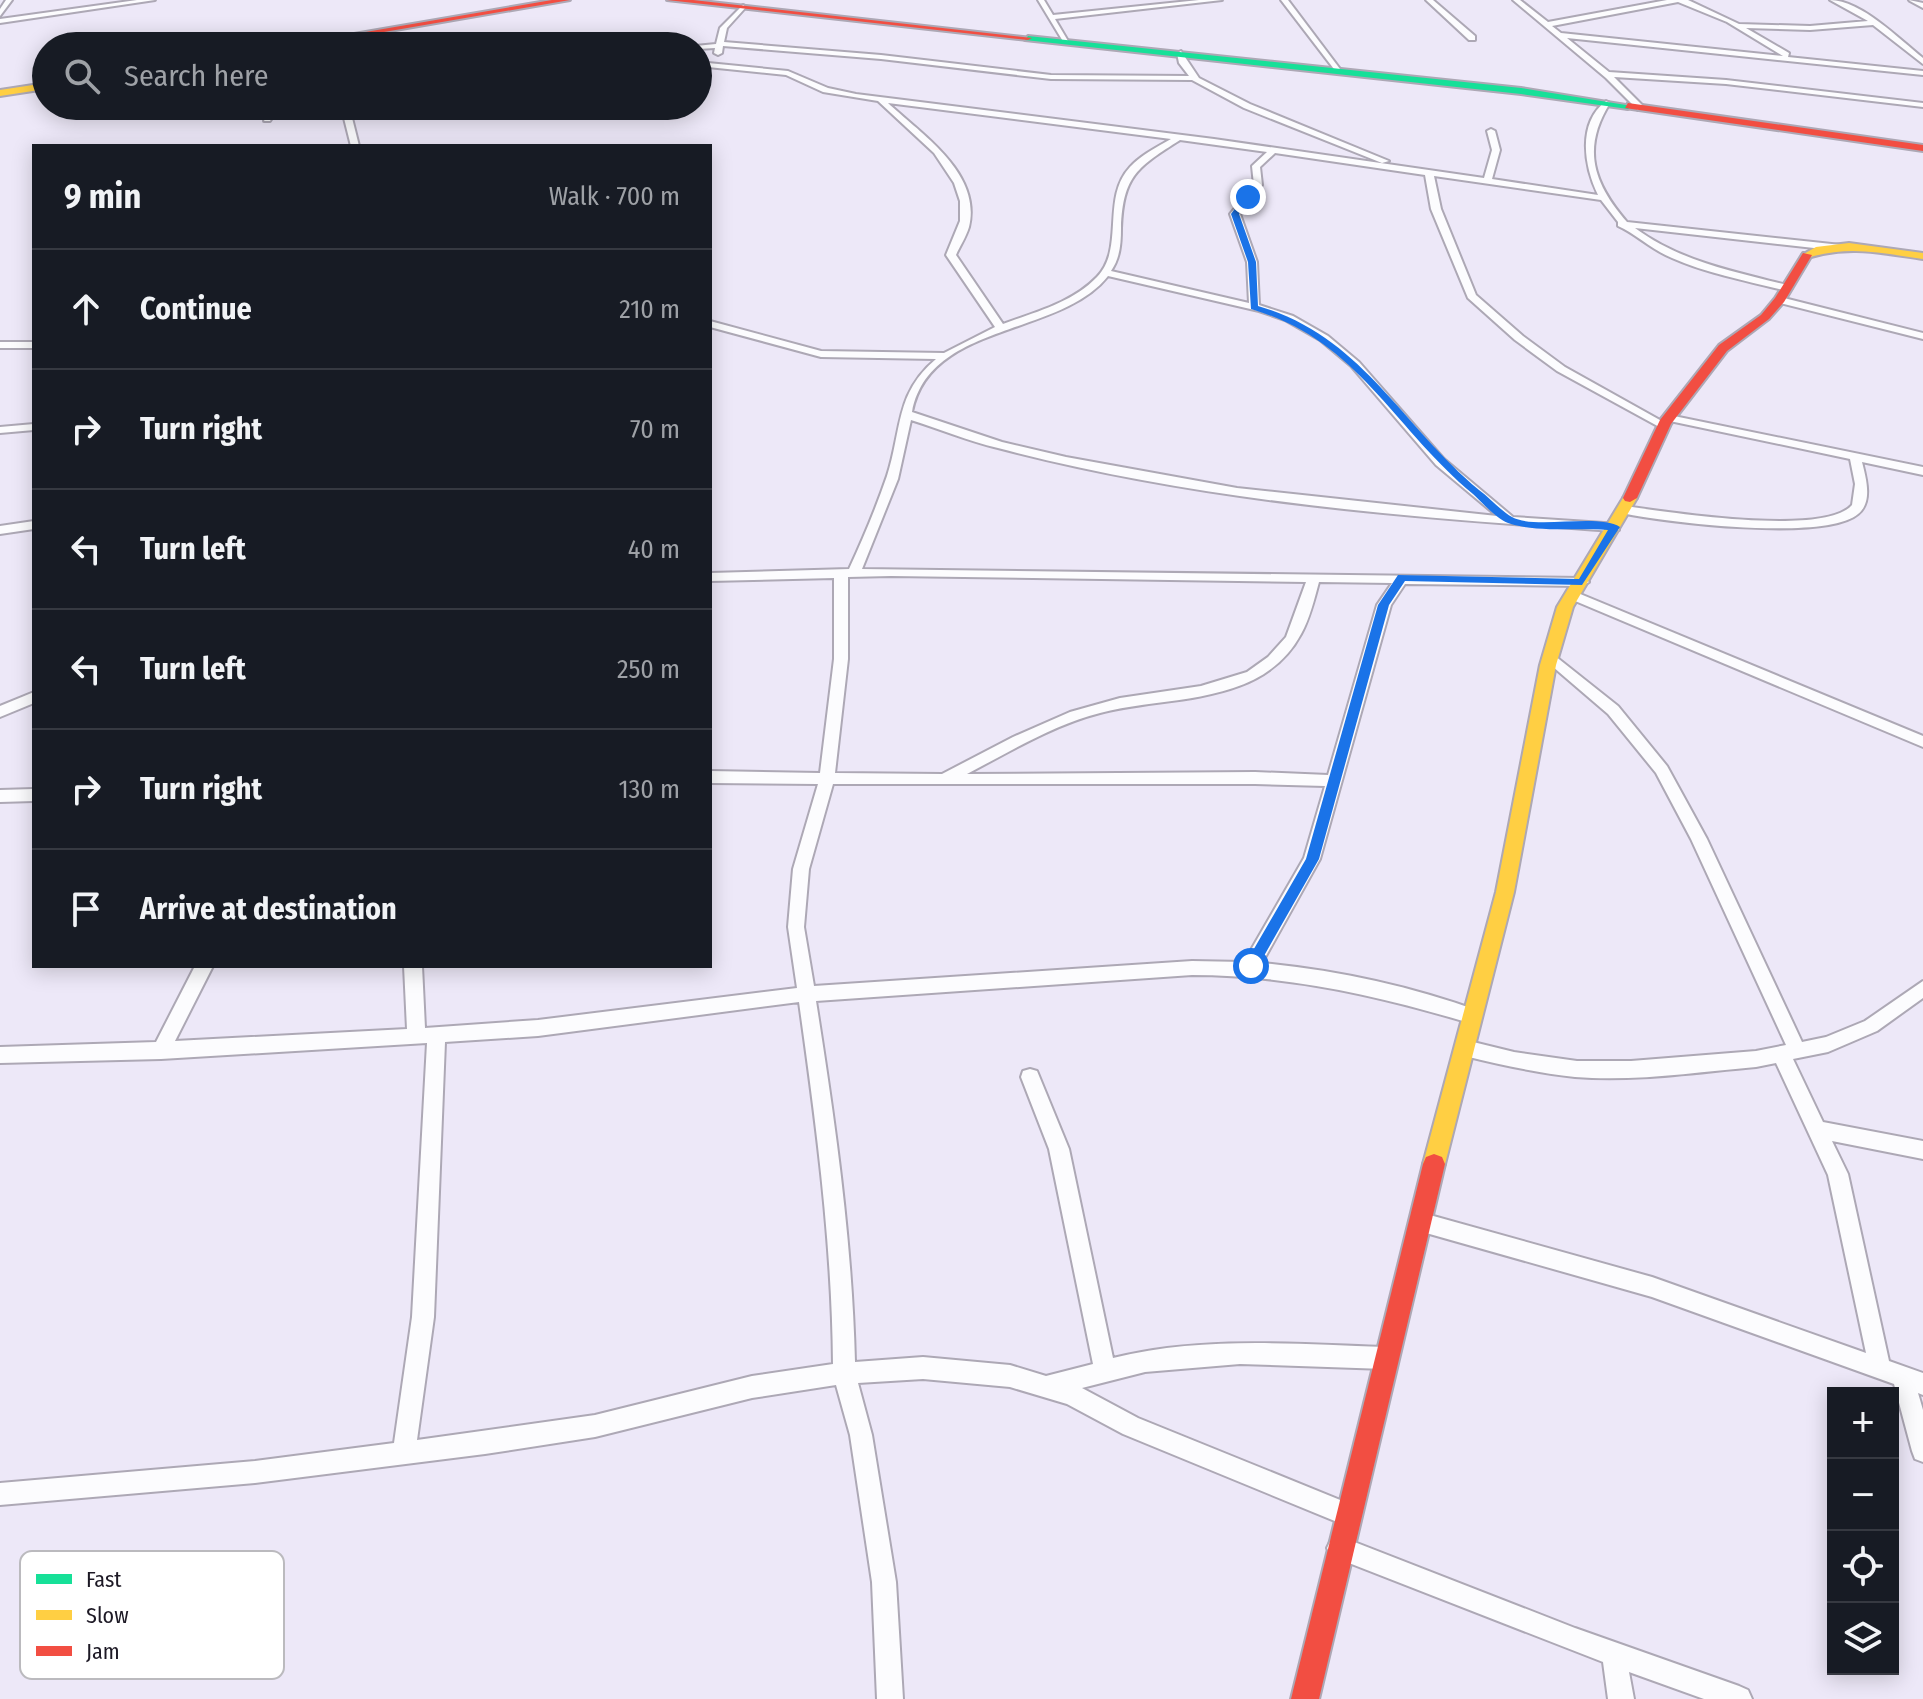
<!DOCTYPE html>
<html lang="en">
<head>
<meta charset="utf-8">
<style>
  :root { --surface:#171b24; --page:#242831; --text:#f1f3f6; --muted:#9ea1a6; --line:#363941 }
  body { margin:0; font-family:"Fira Sans Condensed",sans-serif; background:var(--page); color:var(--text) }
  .controls { position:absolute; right:24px; bottom:24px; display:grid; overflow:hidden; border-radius:0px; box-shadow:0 4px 20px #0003 }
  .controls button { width:72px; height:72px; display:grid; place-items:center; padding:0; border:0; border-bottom:2px solid var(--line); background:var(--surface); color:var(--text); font:40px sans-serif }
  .stop { position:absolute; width:24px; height:24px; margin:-18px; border:6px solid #1a73e8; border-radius:50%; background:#fff }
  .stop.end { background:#1a73e8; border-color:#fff; box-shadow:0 2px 8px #0008 }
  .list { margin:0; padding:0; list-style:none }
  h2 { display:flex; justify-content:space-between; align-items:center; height:104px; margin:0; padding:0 32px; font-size:34px }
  h2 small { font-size:26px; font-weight:400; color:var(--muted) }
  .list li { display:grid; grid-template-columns:52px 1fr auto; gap:24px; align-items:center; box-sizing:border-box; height:120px; padding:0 32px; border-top:2px solid var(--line) }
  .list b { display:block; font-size:30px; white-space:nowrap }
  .list em { font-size:26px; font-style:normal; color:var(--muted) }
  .icon { flex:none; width:44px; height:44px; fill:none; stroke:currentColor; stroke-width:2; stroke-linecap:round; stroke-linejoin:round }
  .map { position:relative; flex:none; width:1923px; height:1699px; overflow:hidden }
  .search { position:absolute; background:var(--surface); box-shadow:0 4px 20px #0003; left:32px; top:32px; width:680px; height:88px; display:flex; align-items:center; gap:20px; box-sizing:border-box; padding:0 28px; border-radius:44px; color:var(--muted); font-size:30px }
  .panel { position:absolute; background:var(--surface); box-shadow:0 4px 20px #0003; left:32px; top:144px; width:680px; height:824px; border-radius:0px }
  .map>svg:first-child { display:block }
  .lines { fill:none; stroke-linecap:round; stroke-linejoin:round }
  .street-casing { stroke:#ada8b5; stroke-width:4 }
  .fast-casing { stroke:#ada8b5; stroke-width:4 }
  .slow-casing { stroke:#ada8b5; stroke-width:4 }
  .jam-casing { stroke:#ada8b5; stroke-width:4 }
  .street { fill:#fcfcfe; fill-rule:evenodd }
  .fast { fill:#16e098; fill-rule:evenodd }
  .slow { fill:#ffcf43; fill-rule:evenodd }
  .jam { fill:#f24e42; fill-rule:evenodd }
  .route { fill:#1a73e8 }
  .key { fill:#fff; stroke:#bbbabe; stroke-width:2 }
  .key-label { font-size:22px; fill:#1d1925 }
</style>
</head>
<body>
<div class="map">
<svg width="1923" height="1699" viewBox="0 0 1923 1699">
  <rect width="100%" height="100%" fill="#ede8f8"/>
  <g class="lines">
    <defs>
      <g id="street">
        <path d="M6,0H12L0,16V9Z"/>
        <path d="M137,0H155L0,23V19Z"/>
        <path d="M1038,0H1044L1053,15L1199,0H1222L1055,19L1068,41L1064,43Z"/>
        <path d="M1281,0H1288L1343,73H1337Z"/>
        <path d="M1426,0H1433L1475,36V40H1469Z"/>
        <path d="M1513,0H1520L1548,22L1667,0H1688L1739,24L1810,26L1868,21L1830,0C1861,0 1899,39 1923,58V64L1873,25L1810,30L1746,28L1789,53L1788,57L1923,71V75L1567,38L1609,72L1726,80L1923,103V107L1726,84L1614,77L1645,108L1638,110L1606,78ZM1678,2L1727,22L1783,56L1561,33L1552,26Z"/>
        <path d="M1909,0L1923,3V8L1910,1Z"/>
        <path d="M743,5L746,7L727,28L724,42L881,55L1051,75L1189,76L1179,63L1177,53L1181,51L1199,78L1250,104L1389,161L1382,163L1244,108L1192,80L1051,79L881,59L723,46L722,53L718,55L714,53L715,48L698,49V46H695L716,44L720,28Z"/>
        <path d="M698,62L788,71L828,88L856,94L1214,139L1484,178L1492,150L1487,131L1491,129L1495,131L1500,150L1492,179L1598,195C1584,166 1577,123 1606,101L1610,103C1581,149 1594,184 1627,222L1841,245L1846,248L1841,251L1635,228C1681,262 1736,272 1791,286L1792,288L1787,291C1748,281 1708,274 1672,258C1652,250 1636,234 1618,226V222L1601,200L1434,176L1441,209L1476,295L1523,336L1565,367L1667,424L1669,426L1663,429L1557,371L1515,340L1468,298L1431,209L1425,175L1275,153L1260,167L1262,185L1240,214L1257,262L1259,305L1293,316L1328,336L1359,362L1444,459L1513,517L1619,524V530L1615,531C1409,518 1199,501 998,448C968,441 940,429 911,420L898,479L862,569L1582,578L1589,582L1582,586L1405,584L1391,605L1320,859L1262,963C1335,970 1410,986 1479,1011L1482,1016L1479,1021L1473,1024C1380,996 1289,975 1192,975L816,1001C835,1121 852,1240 855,1362L923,1357L1010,1365L1046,1376L1093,1364L1049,1149L1021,1077L1023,1071L1030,1069L1037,1071L1069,1149L1113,1358C1202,1336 1294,1344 1385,1347L1393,1350L1396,1358L1393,1366L1385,1369L1240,1364L1145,1372L1082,1388L1138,1418L1355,1506L1359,1514L1355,1522L1347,1526L1123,1434L1067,1404L1010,1387L923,1379L858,1383L872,1435L896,1582L903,1699H877L872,1582L850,1435L836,1385L752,1398L595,1437L485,1454L255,1483L0,1505V1483L255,1461L394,1443L412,1317L427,1043L161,1059L0,1063V1047L156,1042L195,966H213L175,1041L407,1029L404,966H422L425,1028L538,1020L797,988L788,927L793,869L818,784L710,783V771L820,773L834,659V578L710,581V573L849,569C863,539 876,508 887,476C902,430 895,393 936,359L821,357L710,327V321L821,351L944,353L995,327L946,255L960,221V201L954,183L934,153L878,101L823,92L786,75L698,66ZM888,103L1171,139C1157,147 1141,155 1130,167C1101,198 1125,248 1097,277C1072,303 1035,312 1003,324L956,255C960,246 966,237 969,227C982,173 921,134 888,103ZM1180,140L1267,152L1252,166L1254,185L1230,214L1247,262L1249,303L1111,271C1120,258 1121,244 1121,228C1123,175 1138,167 1180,140ZM1108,276L1259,311L1285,320L1320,340L1351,366L1436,465L1497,516L1237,488L1066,457L1002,442L912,412C929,322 1060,337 1108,276ZM891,576L1306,582L1286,637L1268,657L1247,672L1201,686L1120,698L1070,712L1013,737L942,774L835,773L848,659V577ZM1319,582L1392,583L1377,605L1328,775L1255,772L967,774C1009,752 1053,725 1100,713C1168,695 1262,707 1301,634C1310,618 1314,600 1319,582ZM833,784H1255L1325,786L1304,858L1244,962L1192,961L814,986L804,927L809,869ZM799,1002C816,1123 832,1242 833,1364L752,1376L595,1415L417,1440L434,1317L445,1042L538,1036Z"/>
        <path d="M272,106H280L270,121H264Z"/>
        <path d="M341,106H349L359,146H351Z"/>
        <path d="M1780,297L1923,333V339L1776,302V298Z"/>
        <rect x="0" y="342" width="34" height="6"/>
        <path d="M1669,415L1923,467V475L1862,462C1866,478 1873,502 1858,514C1825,542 1664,522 1621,513V507L1625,506C1668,512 1824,537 1852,505L1855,484L1850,459L1665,420L1663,418Z"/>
        <path d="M34,424V430L0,433V427Z"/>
        <path d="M34,521V529L0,534V526Z"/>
        <path d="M1573,591L1923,736V747L1568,598L1566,595Z"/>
        <path d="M1550,652L1618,706L1667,766L1707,839L1802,1042L1826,1037L1865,1021L1923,981V998L1877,1031L1828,1052L1793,1059L1823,1122L1923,1141V1159L1832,1141L1848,1174L1889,1361L1923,1373V1395L1918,1393L1923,1410V1462L1915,1459L1912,1451L1894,1384L1652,1297L1412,1229L1409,1222L1412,1215L1419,1212L1652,1277L1866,1353L1828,1175L1776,1063L1756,1067C1697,1072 1635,1082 1575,1077C1538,1073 1501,1065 1465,1056L1459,1054L1456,1048L1459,1042L1465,1040L1514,1052L1577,1061H1631L1756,1051L1786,1045L1691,839L1656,773L1608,714L1545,660L1543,657L1545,654Z"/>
        <path d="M34,692V703L0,717V706Z"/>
        <path d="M34,789V801L0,802V790Z"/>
        <path d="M1339,1536L1575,1628L1739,1686L1748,1690L1752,1699H1704L1629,1672L1634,1699H1608L1603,1662L1331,1556L1327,1548L1331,1540Z"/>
      </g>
      <path id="fast" d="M1028,36L1521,88L1632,106L1628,109L1521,94L1025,40Z"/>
      <g id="slow">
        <path d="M46,83V89L0,96V90Z"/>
        <path d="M1849,243L1923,253V259C1880,253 1849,245 1807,258L1802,255L1816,247Z"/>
        <path d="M1630,494L1637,498L1573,607L1556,665L1514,892L1445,1164L1442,1171L1434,1174L1426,1171L1423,1164L1496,892L1540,665L1557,607L1623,498Z"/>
      </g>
      <g id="jam">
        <path d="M552,0H570L303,46H284Z"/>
        <path d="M667,0H693L1032,38L1028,40Z"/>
        <path d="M1628,103L1923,145V151L1625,108Z"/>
        <path d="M1803,253L1812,255L1784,302L1769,319L1727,351L1671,424L1637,498L1630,502L1625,501L1623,498L1660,420L1719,345L1761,315L1775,298Z"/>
        <path d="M1434,1154L1442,1157L1445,1164L1319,1699H1291L1423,1164L1426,1157Z"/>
      </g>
    </defs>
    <use href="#street" class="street-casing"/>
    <use href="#fast" class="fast-casing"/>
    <use href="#slow" class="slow-casing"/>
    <use href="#jam" class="jam-casing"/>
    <use href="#street" class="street"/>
    <use href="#fast" class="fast"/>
    <use href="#slow" class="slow"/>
    <use href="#jam" class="jam"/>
  </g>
  <path class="route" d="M1245,195L1251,197L1239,214L1256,262L1258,306C1362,336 1400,424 1479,490C1490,498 1501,511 1512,517C1535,530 1598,513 1620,527L1582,585L1405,581L1389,605L1319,859L1256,970L1251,972L1244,966L1306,859L1378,605L1398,575L1579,579L1608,530C1581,528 1537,532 1511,524C1498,521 1483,503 1473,494C1392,427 1358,340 1251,309L1248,262L1231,214Z"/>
  <rect x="20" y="1551" width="264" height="128" rx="12" class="key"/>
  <rect x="36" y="1574" width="36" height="10" fill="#16e098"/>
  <rect x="36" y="1610" width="36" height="10" fill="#ffcf43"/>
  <rect x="36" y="1646" width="36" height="10" fill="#f24e42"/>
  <g class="key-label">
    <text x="86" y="1587">Fast</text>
    <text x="86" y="1623">Slow</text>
    <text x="86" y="1659">Jam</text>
  </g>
</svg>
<div class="controls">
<button>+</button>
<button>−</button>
<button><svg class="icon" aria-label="locate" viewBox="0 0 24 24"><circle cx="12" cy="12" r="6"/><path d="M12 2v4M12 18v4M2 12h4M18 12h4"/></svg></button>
<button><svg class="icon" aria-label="layers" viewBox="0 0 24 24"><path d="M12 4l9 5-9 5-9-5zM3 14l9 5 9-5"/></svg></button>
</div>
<div class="stop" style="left:1251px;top:966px"></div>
<div class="stop end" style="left:1248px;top:197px"></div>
<div class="search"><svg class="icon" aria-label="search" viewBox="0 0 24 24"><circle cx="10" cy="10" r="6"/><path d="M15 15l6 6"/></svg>Search here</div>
<section class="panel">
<h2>9 min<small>Walk · 700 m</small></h2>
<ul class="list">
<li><svg class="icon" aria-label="ahead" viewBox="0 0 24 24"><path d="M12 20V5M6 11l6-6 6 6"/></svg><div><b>Continue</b></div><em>210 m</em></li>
<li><svg class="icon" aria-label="right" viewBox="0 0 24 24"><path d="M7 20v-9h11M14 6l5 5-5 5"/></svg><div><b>Turn right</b></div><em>70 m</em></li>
<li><svg class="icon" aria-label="left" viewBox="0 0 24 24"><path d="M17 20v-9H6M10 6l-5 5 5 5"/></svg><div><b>Turn left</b></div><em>40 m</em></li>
<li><svg class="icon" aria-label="left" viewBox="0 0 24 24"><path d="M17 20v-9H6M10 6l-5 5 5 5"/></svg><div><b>Turn left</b></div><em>250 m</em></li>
<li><svg class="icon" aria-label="right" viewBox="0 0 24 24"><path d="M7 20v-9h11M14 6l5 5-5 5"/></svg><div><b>Turn right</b></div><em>130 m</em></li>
<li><svg class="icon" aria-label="arrive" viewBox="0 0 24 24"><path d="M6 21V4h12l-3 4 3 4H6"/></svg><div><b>Arrive at destination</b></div></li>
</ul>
</section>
</div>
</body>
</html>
